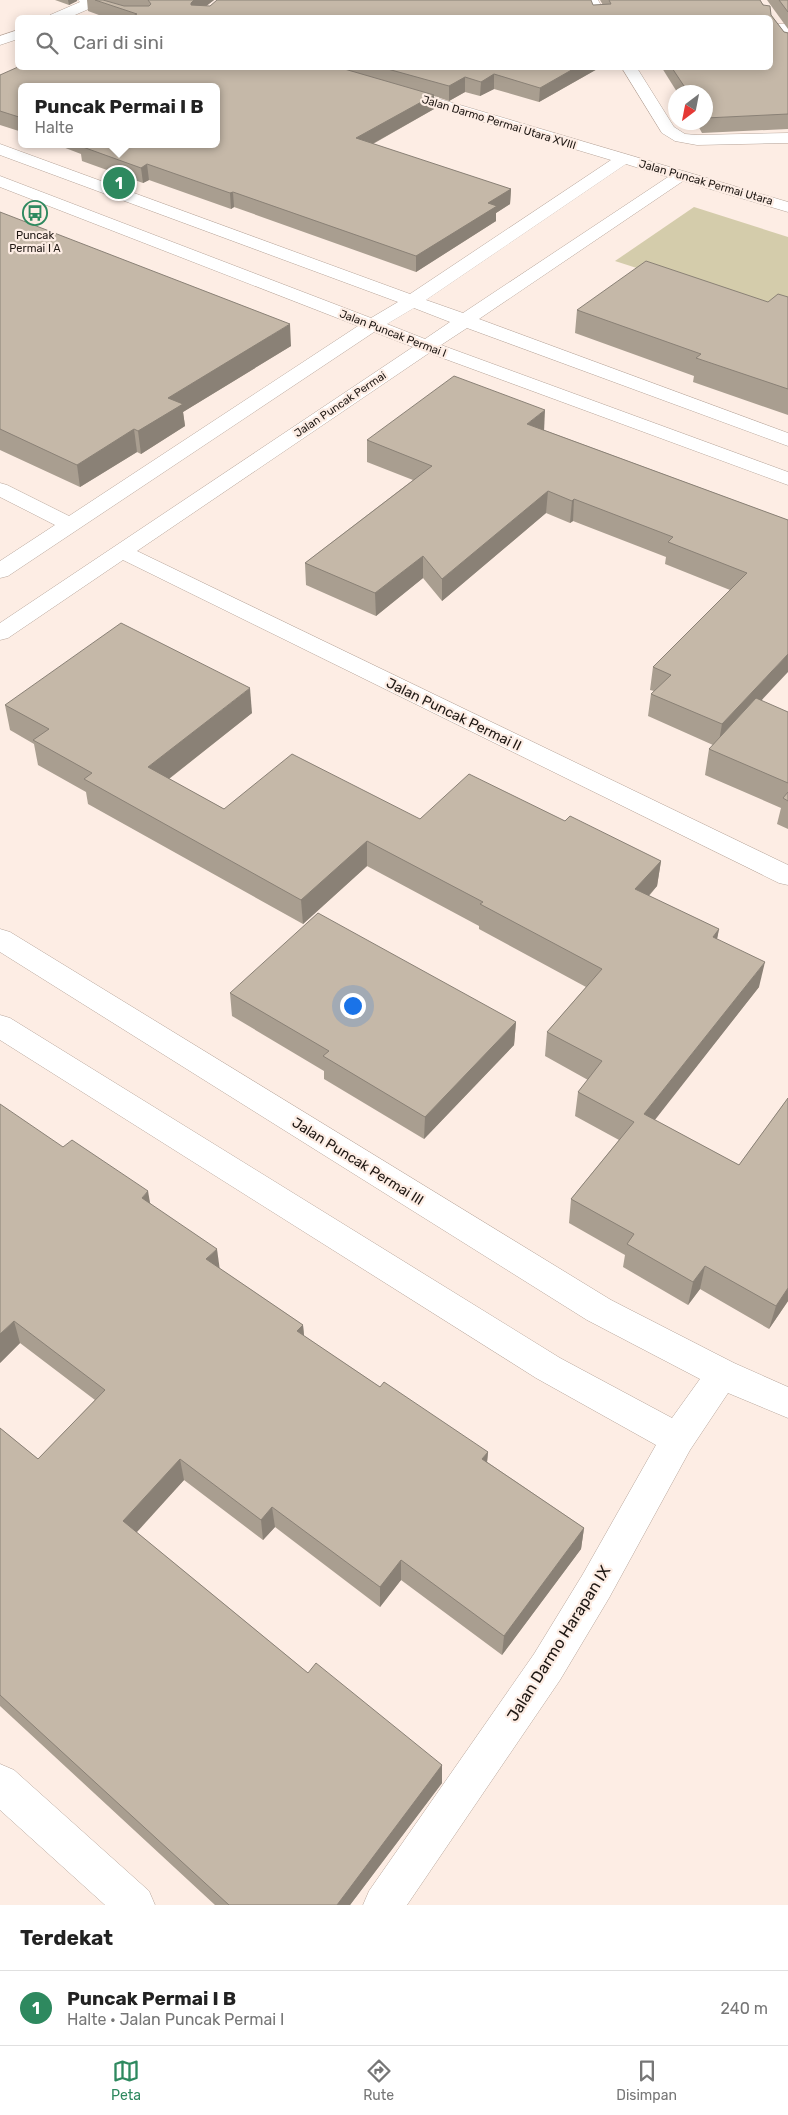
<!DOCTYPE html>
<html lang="id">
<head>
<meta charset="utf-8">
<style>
  :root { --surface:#fff; --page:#f2f2f2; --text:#222; --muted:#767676; --line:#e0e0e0; --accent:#2e895f }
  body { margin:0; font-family:Rubik,sans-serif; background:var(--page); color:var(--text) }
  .compass { position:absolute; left:668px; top:85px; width:45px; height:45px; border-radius:50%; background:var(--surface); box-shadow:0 2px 12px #0003; rotate:212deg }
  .you { position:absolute; left:352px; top:1005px; width:18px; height:18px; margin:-12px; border:4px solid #fff; border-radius:50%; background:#1a73e8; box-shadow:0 0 0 8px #1a73e833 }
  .badge { display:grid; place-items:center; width:32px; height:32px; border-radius:50%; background:var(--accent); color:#fff; font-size:16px; font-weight:700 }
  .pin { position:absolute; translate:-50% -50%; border:2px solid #fff; box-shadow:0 1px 5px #0006 }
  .popup { position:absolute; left:18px; top:83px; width:202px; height:65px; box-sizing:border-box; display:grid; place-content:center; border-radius:8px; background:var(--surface); filter:drop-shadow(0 1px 4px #0005); font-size:16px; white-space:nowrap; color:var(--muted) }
  .popup b { font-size:19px; color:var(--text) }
  .popup::after { content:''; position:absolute; left:50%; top:100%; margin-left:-10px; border:10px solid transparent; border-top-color:var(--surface) }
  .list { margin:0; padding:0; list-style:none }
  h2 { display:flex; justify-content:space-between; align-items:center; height:65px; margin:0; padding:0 20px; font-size:21px }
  h2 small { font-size:16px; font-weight:400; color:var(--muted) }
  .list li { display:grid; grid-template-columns:32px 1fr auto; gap:15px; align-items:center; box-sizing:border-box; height:75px; padding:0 20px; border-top:1px solid var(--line) }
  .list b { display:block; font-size:19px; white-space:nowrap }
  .list p { margin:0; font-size:16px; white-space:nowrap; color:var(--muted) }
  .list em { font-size:16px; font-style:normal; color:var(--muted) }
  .icon { flex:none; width:28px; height:28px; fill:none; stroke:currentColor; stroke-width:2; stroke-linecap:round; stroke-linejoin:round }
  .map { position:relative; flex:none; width:788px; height:1905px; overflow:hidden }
  .search { position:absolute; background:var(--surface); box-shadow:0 2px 12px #0003; left:15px; right:15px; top:15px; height:55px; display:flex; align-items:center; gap:12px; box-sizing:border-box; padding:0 18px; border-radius:8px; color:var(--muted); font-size:19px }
  .sheet { height:140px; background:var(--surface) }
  nav { display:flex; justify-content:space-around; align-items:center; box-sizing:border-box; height:70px; border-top:1px solid var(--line); background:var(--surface); font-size:14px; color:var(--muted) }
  nav a { display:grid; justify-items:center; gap:2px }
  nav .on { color:var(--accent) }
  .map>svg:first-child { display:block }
  .green { fill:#d4ccab }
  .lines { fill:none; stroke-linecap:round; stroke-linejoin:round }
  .minor-casing { stroke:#b7a59a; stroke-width:1 }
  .minor { fill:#fff; fill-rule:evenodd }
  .wall { fill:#a99e90 }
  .shaded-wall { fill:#8a8176 }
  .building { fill:#c5b8a8; stroke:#8a8176 }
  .labels { text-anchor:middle; stroke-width:4.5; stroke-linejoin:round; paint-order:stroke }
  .far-street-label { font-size:11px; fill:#1e1713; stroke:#fdede4 }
  .far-poi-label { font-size:11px; fill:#1e1713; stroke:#fdede4 }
  .street-label { font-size:14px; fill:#1e1713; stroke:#fdede4 }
  .near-street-label { font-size:16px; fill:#1e1713; stroke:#fdede4 }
</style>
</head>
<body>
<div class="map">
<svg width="788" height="1905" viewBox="0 0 788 1905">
  <rect width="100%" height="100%" fill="#fdede4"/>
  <path class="green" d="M694,207L788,237V317L615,261Z"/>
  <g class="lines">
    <defs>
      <g id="minor">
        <path d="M78,0H95L148,15L150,18H125L91,8L68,18H48L50,15L80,2Z"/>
        <path d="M584,0H598L608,18H594Z"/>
        <path d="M778,24H788V32L773,31L771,28L773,25Z"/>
        <path d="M18,30V39L0,45V36Z"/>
        <path d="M622,68H637L674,127L685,134L697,135L788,133V143L697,145L675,141L662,133Z"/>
        <path d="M399,87L788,202V212L683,181L479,319L788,433V446L467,328L441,345L788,472V485L429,353L137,551L788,865V885L779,883L123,560L8,638L0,640V623L413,347L374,332L8,576L0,578V561L55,525L0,497V483L7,485L69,516L358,326L0,187V176L371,318L398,302L0,155V144L410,294L611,160L394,95L391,92L394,89ZM626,164L668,177L463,313L426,300ZM414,308L450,322L425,339L387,324Z"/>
        <path d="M0,929L10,932L611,1300L734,1363L788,1387V1418L728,1393L690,1450L609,1598L560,1680L407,1905H363L369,1891L534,1654L583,1574L656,1445L536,1378L0,1040V1015L10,1018L560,1358L672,1418L700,1379L587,1320L0,952Z"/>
        <path d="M0,1764L14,1770L149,1891L155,1905H105L0,1810Z"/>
      </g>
    </defs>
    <use href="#minor" class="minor-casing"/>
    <use href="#minor" class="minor"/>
  </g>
  <g class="wall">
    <path d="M55,0H77V1L69,5Z"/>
    <path d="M87,0H214L206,6L593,5H603L600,0H760L771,15L784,32L788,33V129L702,133L696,122H706V92H677L662,68H770V18H107L88,11Z"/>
    <path d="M767,0H788V29Z"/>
    <path d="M18,68H599L539,102L494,89L480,96L465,92L449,101L434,96V109L373,144L511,189L510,204L496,213V221L416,272L234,207L231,209L149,180L143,183L82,161L81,154L55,144H216L22,87V132L0,125V75Z"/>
    <path d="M0,212L291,346L183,412L185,426L141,454L137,452L80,487L0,450Z"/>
    <path d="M788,297V415L693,382L694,376L575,333L577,310L768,302Z"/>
    <path d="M544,430L788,520L761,701L788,712V829L777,824L781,808L705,775L709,749L713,745L648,716L651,694L654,691L650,690L653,667L730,590L665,564L666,557L573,521L570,523L546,513L442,601L423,578L376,616L306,585L305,563L413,480L367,462V440Z"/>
    <path d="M5,705L252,713L169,779L224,809L420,819L565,821L661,861L657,886L649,896L719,929L717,939L759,987L654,1120L739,1165L788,1098V1301L769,1329L700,1289L688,1305L623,1267L625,1255L569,1223L571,1199L619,1140L575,1116L578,1092L588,1080L545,1056L547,1032L586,987L479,929V926L367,866L303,924L88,804L86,792L38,765L34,744L10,730Z"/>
    <path d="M230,993L516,1022L514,1045L424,1139L324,1079V1071L232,1016Z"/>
    <path d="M63,1147L150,1203L219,1268L303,1325L304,1336L380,1387L488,1452L487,1462L584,1528L581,1549L502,1655L401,1580L380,1607L275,1527L263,1540L184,1480L136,1532L308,1673L442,1765V1783L350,1905H215L0,1706V1428L38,1459L95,1400L20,1343L0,1363Z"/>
  </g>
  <g class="shaded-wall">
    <path d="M68,0H77V1L69,5Z"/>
    <path d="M194,0H214L191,18V3Z"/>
    <path d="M575,68H599L539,102L540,88Z"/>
    <path d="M494,74V89L480,96L481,82Z"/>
    <path d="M465,77V92L449,101V86Z"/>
    <path d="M434,95V109L356,153V138Z"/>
    <path d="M147,164L149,180L143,183L141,168Z"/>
    <path d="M511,189L510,204L496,213V221L416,272V256L488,203Z"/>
    <path d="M233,192L234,207L231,209L230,193Z"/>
    <path d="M290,324L291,346L183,412L185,426L141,454L138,431L168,398Z"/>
    <path d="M545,410L544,432L527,424Z"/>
    <path d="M134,429L137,452L80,487L77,465Z"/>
    <path d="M548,491L546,513L442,601V579Z"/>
    <path d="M574,499L573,521L570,523L572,501Z"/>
    <path d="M423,556V578L376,616L375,593Z"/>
    <path d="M788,654V672L718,747L722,724Z"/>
    <path d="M250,688L252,713L152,792L148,767Z"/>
    <path d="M367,841V866L303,924L301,900Z"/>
    <path d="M661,861L657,886L632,914L635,889Z"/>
    <path d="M719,929L714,954L713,937Z"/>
    <path d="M765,962L759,987L640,1139L644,1114Z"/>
    <path d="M516,1022L514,1045L424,1139L425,1117Z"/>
    <path d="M148,1191L152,1214L142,1198Z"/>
    <path d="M217,1249L220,1271L206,1259Z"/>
    <path d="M705,1266L700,1289L688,1305L693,1282Z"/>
    <path d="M788,1288V1301L769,1329L776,1306Z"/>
    <path d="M14,1321L20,1343L0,1363V1334Z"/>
    <path d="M303,1325L305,1347L297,1331Z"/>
    <path d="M488,1452L486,1473L482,1459Z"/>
    <path d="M180,1459L184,1480L128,1542L123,1521Z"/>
    <path d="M272,1507L275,1527L263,1540L261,1520Z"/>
    <path d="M584,1528L581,1549L502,1655L504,1636Z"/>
    <path d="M401,1560V1580L380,1607V1587Z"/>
    <path d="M442,1765V1783L350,1905H337Z"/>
  </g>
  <g class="building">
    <path d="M95,0H103L124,6H149L151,4L148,0H194L191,3V5L210,6L217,0H591L593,5L611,4L609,0H760L763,5L770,6L771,15L784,32L788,33V114L706,118V92H688L672,68H770V18H129L137,14Z"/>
    <path d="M779,0H788V12Z"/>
    <path d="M18,67L341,68L434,95L356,138L511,189L488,203L497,206L416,256L233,192L230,193L147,164L141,168L80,146L84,144H216V87H22V118L0,111V75Z"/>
    <path d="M384,68H575L540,88L494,74L481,82L465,77L449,86Z"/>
    <path d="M0,212L290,324L168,398L183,404L138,431L134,429L77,465L0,429Z"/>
    <path d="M646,261L768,302L778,294L788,297V389L696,358L701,354L577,310Z"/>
    <path d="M454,376L545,410L527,424L788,520V654L722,724L651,694L671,675L653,667L747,573L668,542L673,537L574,499L572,501L548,491L442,579L423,556L375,593L305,563L432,466L367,440Z"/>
    <path d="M121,623L250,688L148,767L224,809L292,754L420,819L469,774L565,821L570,816L661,861L635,889L719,929L713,937L765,962L644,1114L739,1165L788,1098V1288L776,1306L705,1266L693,1282L627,1244L634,1234L571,1199L634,1122L578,1092L602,1061L547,1032L602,969L480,904L483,902L367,841L301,900L84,779L92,773L33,740L49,729L5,705Z"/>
    <path d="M756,698L788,712V783L709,749Z"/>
    <path d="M788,792V801L783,798Z"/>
    <path d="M318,913L516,1022L425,1117L323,1056L329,1051L230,993Z"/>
    <path d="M0,1104L63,1147L72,1140L148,1191L142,1198L217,1249L206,1259L303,1325L297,1331L380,1387L384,1382L488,1452L482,1459L584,1528L504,1636L401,1560L380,1587L272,1507L261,1520L180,1459L123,1521L308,1673L316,1663L442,1765L337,1905H229L0,1695V1428L38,1459L105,1390L14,1321L0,1334Z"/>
  </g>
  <defs>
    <symbol id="bus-ring" viewBox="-11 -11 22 22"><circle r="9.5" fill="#fdede4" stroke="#2e895f" stroke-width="1.5"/><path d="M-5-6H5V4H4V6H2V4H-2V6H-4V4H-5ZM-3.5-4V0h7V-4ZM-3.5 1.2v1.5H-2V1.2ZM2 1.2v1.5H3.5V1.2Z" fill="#2e895f"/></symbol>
  </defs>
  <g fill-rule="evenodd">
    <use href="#bus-ring" x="21" y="199" width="28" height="28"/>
  </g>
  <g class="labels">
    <g class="far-street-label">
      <text transform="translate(499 122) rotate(17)" y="4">Jalan Darmo Permai Utara XVIII</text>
      <text transform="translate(706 182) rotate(16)" y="4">Jalan Puncak Permai Utara</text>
      <text transform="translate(393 333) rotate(21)" y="4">Jalan Puncak Permai I</text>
      <text transform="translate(340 404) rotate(-34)" y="4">Jalan Puncak Permai</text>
    </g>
    <g class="far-poi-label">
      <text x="35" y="239">Puncak<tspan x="35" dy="13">Permai I A</tspan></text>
    </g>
    <g class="street-label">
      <text transform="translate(454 714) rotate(26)" y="5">Jalan Puncak Permai II</text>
      <text transform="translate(358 1161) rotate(32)" y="5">Jalan Puncak Permai III</text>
    </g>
    <g class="near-street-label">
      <text transform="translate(558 1643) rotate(-58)" y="6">Jalan Darmo Harapan IX</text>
    </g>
  </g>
</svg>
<svg class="compass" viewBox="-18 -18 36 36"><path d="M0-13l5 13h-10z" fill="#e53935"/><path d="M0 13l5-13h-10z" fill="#767676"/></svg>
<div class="you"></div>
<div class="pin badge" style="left:119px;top:183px">1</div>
<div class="popup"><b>Puncak Permai I B</b>Halte</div>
<div class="search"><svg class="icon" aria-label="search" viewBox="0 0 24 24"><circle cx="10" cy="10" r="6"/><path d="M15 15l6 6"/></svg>Cari di sini</div>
</div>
<section class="sheet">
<h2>Terdekat<small></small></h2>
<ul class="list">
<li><span class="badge">1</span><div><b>Puncak Permai I B</b><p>Halte · Jalan Puncak Permai I</p></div><em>240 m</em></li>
</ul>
</section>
<nav>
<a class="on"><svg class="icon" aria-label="map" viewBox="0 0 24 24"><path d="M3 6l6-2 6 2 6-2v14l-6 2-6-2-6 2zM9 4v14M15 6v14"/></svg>Peta</a>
<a><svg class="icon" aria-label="directions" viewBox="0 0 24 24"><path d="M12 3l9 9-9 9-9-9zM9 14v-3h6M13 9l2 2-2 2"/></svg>Rute</a>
<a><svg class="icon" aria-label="saved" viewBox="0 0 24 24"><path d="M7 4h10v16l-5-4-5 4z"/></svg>Disimpan</a>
</nav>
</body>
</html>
